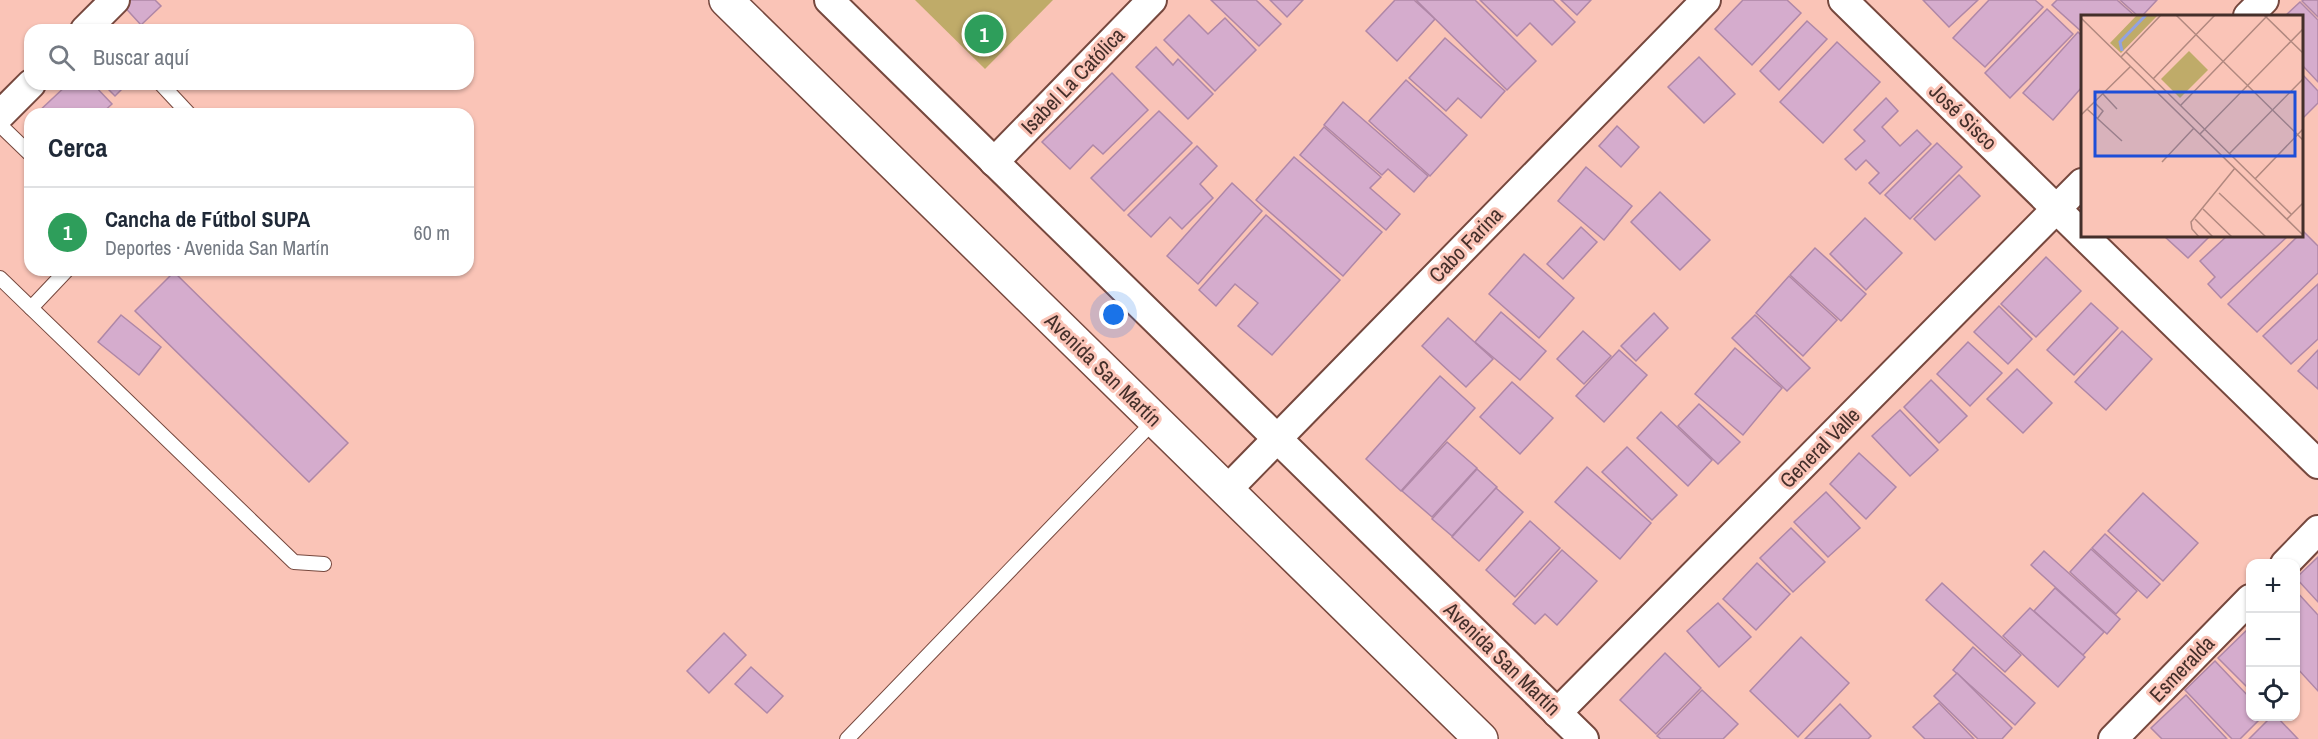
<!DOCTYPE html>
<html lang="es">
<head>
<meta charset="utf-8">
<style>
  :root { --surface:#fff; --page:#f6f6f7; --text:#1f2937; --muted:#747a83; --line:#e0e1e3; --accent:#2b717f }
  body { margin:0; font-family:"Archivo Narrow",sans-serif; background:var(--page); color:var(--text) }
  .controls { position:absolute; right:18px; bottom:18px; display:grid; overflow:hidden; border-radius:12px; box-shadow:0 2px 4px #0004 }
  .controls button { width:54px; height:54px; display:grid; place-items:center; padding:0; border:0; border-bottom:2px solid var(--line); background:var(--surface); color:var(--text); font:30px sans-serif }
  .you { position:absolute; left:1114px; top:315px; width:21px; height:21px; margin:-15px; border:4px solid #fff; border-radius:50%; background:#1a73e8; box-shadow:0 0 0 9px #1a73e833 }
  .badge { display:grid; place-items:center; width:39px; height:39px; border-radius:50%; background:var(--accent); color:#fff; font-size:20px; font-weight:700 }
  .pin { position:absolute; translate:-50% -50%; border:3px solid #fff; box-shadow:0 2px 6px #0006 }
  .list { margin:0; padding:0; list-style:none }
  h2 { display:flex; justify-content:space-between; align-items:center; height:78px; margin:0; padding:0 24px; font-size:26px }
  h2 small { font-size:20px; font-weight:400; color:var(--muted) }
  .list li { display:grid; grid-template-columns:39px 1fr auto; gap:18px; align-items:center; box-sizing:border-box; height:90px; padding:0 24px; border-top:2px solid var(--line) }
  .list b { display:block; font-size:22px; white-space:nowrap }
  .list p { margin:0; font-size:20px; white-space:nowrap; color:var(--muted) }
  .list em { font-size:20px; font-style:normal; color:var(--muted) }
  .icon { flex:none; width:33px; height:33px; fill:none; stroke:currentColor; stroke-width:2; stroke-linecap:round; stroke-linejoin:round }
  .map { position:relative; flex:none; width:2318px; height:739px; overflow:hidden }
  .search { position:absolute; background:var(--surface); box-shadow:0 2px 4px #0004; left:24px; top:24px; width:450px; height:66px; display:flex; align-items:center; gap:15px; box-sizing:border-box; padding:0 21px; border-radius:18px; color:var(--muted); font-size:22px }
  .panel { position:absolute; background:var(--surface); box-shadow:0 2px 4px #0004; left:24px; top:108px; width:450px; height:168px; border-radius:18px }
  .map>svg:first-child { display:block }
  .green { fill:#bfab69 }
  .building { fill:#d5accd; stroke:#af87a7; stroke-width:1.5 }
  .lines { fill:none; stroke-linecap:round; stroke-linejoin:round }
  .service-casing { stroke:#76483e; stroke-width:16 }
  .minor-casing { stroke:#76483e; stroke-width:32 }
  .tertiary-casing { stroke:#76483e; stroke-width:36 }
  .service { stroke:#fff; stroke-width:14 }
  .minor { stroke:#fff; stroke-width:28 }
  .tertiary { stroke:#fff; stroke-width:33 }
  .labels { text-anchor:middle; stroke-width:6; stroke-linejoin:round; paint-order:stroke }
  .street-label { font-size:21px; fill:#442f2a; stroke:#fac4b7 }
  .inset-river { fill:none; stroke:#92a2e1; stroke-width:3 }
  .inset-road { fill:none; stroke:#b1887f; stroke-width:1.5 }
  .view { fill:#1d4ed8; fill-opacity:0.15; stroke:#1d4ed8; stroke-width:3 }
  .inset-edge { fill:none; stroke:#442f2a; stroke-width:3 }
</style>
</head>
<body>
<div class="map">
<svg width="2318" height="739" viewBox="0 0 2318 739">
  <rect width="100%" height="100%" fill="#fac4b7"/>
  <path class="green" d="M915,0H1053L985,69Z"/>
  <g class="building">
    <path d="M122,0H155L161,6L141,25L120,2Z"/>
    <path d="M1211,0H1256L1281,24L1259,46Z"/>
    <path d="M1270,0H1303L1287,17Z"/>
    <path d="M1395,0H1414L1435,19L1397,61L1366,31Z"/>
    <path d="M1416,0H1475L1536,61L1507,90Z"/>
    <path d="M1480,0H1553L1575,22L1552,45L1530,23L1517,36Z"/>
    <path d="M1561,0H1591L1577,15Z"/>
    <path d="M1743,0H1787L1801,13L1752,65L1715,29Z"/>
    <path d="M1923,0H1978L1949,27Z"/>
    <path d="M1989,0H2035L2043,7L1985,67L1953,38Z"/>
    <path d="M2057,0H2117L2135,16H2082V32L2052,5Z"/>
    <path d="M2120,0H2157L2142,16H2138Z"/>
    <path d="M2304,0H2318V17L2302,1Z"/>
    <path d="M2300,2L2318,20V82L2302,65V16H2285Z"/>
    <path d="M2047,9L2073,34L2010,98L1985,73Z"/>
    <path d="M1189,15L1208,34L1225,18L1256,50L1215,91L1164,40Z"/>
    <path d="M1807,21L1827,39L1779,90L1760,71Z"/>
    <path d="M2078,32L2082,36V87L2053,120L2023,93Z"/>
    <path d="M1445,38L1505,91L1481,118L1458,98L1446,111L1409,78Z"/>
    <path d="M1837,42L1880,82L1823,143L1780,102Z"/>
    <path d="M1156,47L1173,65L1178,59L1213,94L1188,119L1136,67Z"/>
    <path d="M1699,57L1735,94L1704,123L1668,87Z"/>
    <path d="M1112,73L1148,110L1103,154L1093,145L1070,169L1042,142Z"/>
    <path d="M2302,74L2318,91V103L2302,119Z"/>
    <path d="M1406,80L1467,135L1430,176L1369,121Z"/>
    <path d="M68,84H93L112,104L101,114H36Z"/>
    <path d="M103,84H127L115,96Z"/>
    <path d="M1886,98L1898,111L1882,127L1900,146L1917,130L1931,144L1880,194L1869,183L1879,173L1866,160L1856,170L1845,159L1865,141L1854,130Z"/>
    <path d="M1343,102L1428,176L1414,192L1388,169L1382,175L1324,125Z"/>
    <path d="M1159,111L1192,143L1124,211L1091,178Z"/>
    <path d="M1617,126L1639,147L1621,167L1599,146Z"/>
    <path d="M1324,127L1381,177L1370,188L1400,214L1386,230L1300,155Z"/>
    <path d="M1937,143L1962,167L1910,219L1885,195Z"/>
    <path d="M1197,146L1217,166L1200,184L1213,198L1182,229L1170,217L1151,237L1128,215Z"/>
    <path d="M1294,157L1382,232L1343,276L1256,200Z"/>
    <path d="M1586,167L1632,206L1604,240L1558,201Z"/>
    <path d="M1959,175L1980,196L1935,240L1914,219Z"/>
    <path d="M1232,183L1262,211L1198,284L1167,256Z"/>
    <path d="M1660,192L1710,240L1680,270L1631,222Z"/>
    <path d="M1266,215L1340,280L1272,355L1238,326L1258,303L1235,284L1216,306L1199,290Z"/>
    <path d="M1865,218L1902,253L1866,290L1830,254Z"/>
    <path d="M1581,227L1597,242L1563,279L1547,264Z"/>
    <path d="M2303,231L2318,246V273L2257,332L2228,304L2298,236H2302Z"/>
    <path d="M2164,236H2210L2188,258Z"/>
    <path d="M2227,236H2288L2221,298L2208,284L2215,277L2200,261Z"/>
    <path d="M1815,248L1866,294L1841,321L1790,275Z"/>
    <path d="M1524,254L1574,298L1539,338L1489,294Z"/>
    <path d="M2046,257L2081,291L2036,337L2001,304Z"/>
    <path d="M174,272L348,443L309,482L135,311Z"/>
    <path d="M1789,276L1837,320L1803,356L1756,313Z"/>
    <path d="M2318,284V339L2291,364L2263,336Z"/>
    <path d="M2091,303L2118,328L2074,375L2047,350Z"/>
    <path d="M1999,306L2032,339L2008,364L1974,332Z"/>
    <path d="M1501,312L1546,351L1520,380L1475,342Z"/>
    <path d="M1654,313L1668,328L1636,361L1621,346Z"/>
    <path d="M121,315L161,347L139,375L98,342Z"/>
    <path d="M1755,315L1810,368L1787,391L1732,338Z"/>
    <path d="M1448,318L1493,359L1466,387L1422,346Z"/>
    <path d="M1583,331L1611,356L1584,384L1557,359Z"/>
    <path d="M2122,331L2152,359L2106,410L2075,382Z"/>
    <path d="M1968,342L2002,373L1970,406L1937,374Z"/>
    <path d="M1735,348L1782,388L1743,435L1695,394Z"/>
    <path d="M1619,350L1647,375L1604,422L1576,396Z"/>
    <path d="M2318,350V389L2298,371Z"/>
    <path d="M2017,369L2052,403L2023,433L1987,399Z"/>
    <path d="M1440,376L1475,408L1401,491L1366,459Z"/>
    <path d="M1931,380L1967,416L1939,443L1904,407Z"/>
    <path d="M1512,382L1553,418L1520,454L1480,417Z"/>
    <path d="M1699,404L1740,442L1718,464L1678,426Z"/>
    <path d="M1900,410L1938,450L1910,476L1872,436Z"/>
    <path d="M1661,412L1712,460L1688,486L1637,438Z"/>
    <path d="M1447,442L1477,468L1432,517L1402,491Z"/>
    <path d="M1627,447L1677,495L1652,520L1602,472Z"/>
    <path d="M1859,453L1896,487L1866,519L1830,484Z"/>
    <path d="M1587,467L1651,523L1620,559L1555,502Z"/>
    <path d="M1477,469L1497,487L1452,536L1432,519Z"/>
    <path d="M1496,488L1523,512L1479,561L1452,537Z"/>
    <path d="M1826,492L1860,528L1828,557L1794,522Z"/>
    <path d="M2143,493L2198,543L2163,581L2108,531Z"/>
    <path d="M1530,521L1560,548L1515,597L1486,570Z"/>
    <path d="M1791,528L1825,562L1793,592L1760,558Z"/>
    <path d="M2105,534L2160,584L2147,598L2092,548Z"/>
    <path d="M2091,549L2137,591L2116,614L2070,572Z"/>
    <path d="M1562,550L1597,581L1557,625L1545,614L1535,624L1513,604Z"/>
    <path d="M2044,551L2120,619L2107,634L2031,565Z"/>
    <path d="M2318,557V602L2296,578Z"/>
    <path d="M1757,563L1790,594L1756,630L1723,599Z"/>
    <path d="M1942,583L2021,655L2005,672L1926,600Z"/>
    <path d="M2055,588L2104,632L2083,655L2034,611Z"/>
    <path d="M2296,591L2318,615V691L2296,667Z"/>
    <path d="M1718,603L1751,637L1719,667L1687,631Z"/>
    <path d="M2030,608L2085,657L2058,687L2003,636Z"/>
    <path d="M2249,628L2250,629V690L2218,658Z"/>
    <path d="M724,633L746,655L709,693L687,671Z"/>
    <path d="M1801,637L1849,683L1798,737L1750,691Z"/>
    <path d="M1973,647L2035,703L2015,725L1953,670Z"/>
    <path d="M1665,653L1701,688L1656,734L1620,700Z"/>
    <path d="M2215,661L2250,698V716H2263L2240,739H2232L2185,690Z"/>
    <path d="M751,667L783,696L767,713L735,684Z"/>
    <path d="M1957,673L2012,728L2002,739H1978L1934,696Z"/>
    <path d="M1702,690L1738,724L1723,739H1661L1657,736Z"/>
    <path d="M2186,695L2227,739H2162L2151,728Z"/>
    <path d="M1939,703L1974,739H1925L1913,727Z"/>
    <path d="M1840,704L1871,736L1868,739H1805Z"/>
    <path d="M2272,716H2276L2298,739H2249Z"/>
  </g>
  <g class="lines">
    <defs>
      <g id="service">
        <path d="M161,84L189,114"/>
        <path d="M0,125L30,154"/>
        <path d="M0,278L294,562L324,564"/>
        <path d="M31,308L67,270"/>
        <path d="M847,739L1155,420"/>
      </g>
      <g id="minor">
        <path d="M829,0L1584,739"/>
        <path d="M1843,0L2082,234"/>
        <path d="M2248,16L2264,0"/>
        <path d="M85,30L115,0"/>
        <path d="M0,115L31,84"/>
        <path d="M994,162L1152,0"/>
        <path d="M2084,236L2318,464"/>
        <path d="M1227,490L1706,0"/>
        <path d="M2285,564L2318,530"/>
        <path d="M1557,713L2082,183"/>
        <path d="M2113,739L2250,599"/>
      </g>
      <path id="tertiary" d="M726,0L1481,739"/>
    </defs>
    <use href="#service" class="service-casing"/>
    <use href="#minor" class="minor-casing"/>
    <use href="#tertiary" class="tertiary-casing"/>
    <use href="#service" class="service"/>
    <use href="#minor" class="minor"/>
    <use href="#tertiary" class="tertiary"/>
  </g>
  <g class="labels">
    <g class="street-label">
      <text transform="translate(1073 81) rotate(-46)" y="7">Isabel La Católica</text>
      <text transform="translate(1963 117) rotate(44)" y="7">José Sisco</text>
      <text transform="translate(1466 245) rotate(-46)" y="7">Cabo Farina</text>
      <text transform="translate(1103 370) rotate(44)" y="7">Avenida San Martín</text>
      <text transform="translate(1820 448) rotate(-45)" y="7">General Valle</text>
      <text transform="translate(1502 659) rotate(44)" y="7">Avenida San Martín</text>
      <text transform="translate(2182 669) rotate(-46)" y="7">Esmeralda</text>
    </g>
  </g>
  <g transform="translate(2081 15)">
    <rect width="222" height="222" fill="#fac4b7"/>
    <path d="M56,0H77L40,38L29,28ZM108,36L127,55L99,83L80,64Z" fill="#bfab69"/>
    <path class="inset-river" d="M41,36L39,27L65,0"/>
    <path class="inset-road" d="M95,0L222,125M183,0L222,38M0,3L222,220M45,37L211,200M40,42L80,0M72,64L134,0M22,79L36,94M13,87L22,96L16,104M99,91L187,0M6,94L41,126M0,100L50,51M119,119L222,14M148,139L222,64M81,147L113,113M174,164L222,114M138,178L185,222M122,194L151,222M114,204L132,222M206,204L222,188M118,222L111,214L110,207L154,153"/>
    <path class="view" d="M14,77H214V141H14Z"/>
    <rect width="222" height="222" class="inset-edge"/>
  </g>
</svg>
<div class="controls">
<button>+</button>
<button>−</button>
<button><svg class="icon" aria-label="locate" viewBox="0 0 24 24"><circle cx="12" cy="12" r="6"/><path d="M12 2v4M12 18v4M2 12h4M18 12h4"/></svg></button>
</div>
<div class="you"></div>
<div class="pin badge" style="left:984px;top:34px;background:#2e9e5b">1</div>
<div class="search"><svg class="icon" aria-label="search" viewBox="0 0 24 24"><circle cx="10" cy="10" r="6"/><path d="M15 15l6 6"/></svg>Buscar aquí</div>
<section class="panel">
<h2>Cerca<small></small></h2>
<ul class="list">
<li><span class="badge" style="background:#2e9e5b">1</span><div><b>Cancha de Fútbol SUPA</b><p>Deportes · Avenida San Martín</p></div><em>60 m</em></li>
</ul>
</section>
</div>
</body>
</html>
